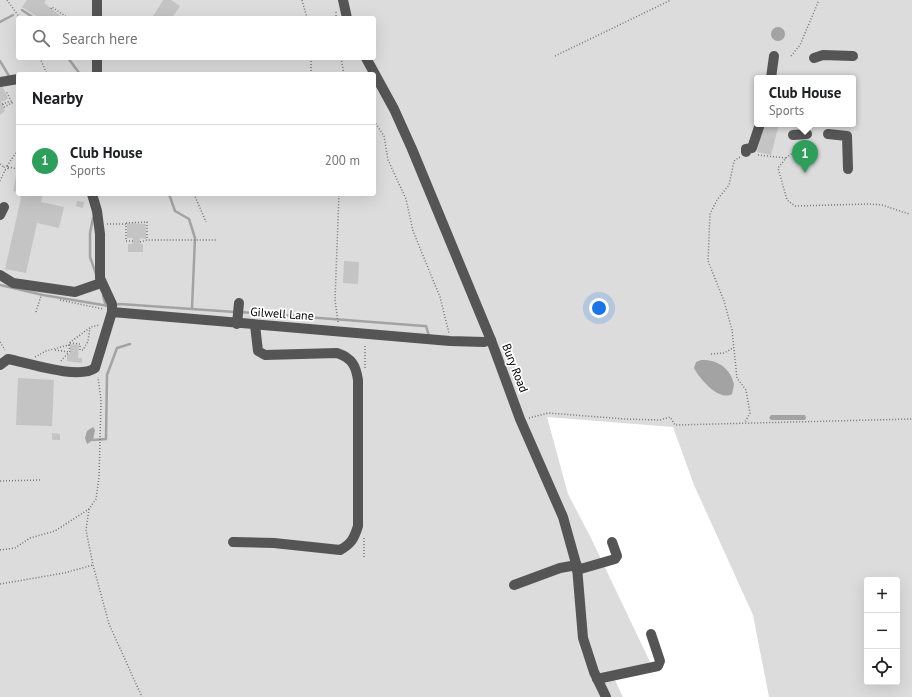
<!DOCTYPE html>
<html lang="en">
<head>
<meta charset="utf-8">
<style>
  :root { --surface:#fff; --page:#f2f2f2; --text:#202124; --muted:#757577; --line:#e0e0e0; --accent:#000 }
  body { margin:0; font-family:"PT Sans",sans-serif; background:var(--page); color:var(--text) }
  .controls { position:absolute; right:12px; bottom:12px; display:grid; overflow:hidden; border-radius:4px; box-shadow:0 4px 16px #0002 }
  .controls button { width:36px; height:36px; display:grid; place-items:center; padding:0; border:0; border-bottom:1px solid var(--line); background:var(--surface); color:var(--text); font:20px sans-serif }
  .you { position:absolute; left:599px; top:308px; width:14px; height:14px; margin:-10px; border:3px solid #fff; border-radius:50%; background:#1a73e8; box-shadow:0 0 0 6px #1a73e833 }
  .badge { display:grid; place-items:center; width:26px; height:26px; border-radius:50%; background:var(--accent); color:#fff; font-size:13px; font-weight:700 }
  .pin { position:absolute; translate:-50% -33px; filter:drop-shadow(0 1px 2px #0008) }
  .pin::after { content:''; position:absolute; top:21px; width:14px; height:12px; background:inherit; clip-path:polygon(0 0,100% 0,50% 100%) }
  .popup { position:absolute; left:754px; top:75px; width:102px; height:52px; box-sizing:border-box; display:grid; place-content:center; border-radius:4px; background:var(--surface); filter:drop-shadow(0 1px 3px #0005); font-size:13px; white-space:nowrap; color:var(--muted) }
  .popup b { font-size:15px; color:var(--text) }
  .popup::after { content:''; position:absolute; left:50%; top:100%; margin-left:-8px; border:8px solid transparent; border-top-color:var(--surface) }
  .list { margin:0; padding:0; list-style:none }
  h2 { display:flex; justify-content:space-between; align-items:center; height:52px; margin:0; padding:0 16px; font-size:17px }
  h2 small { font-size:13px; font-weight:400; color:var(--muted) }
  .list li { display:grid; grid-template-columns:26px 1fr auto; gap:12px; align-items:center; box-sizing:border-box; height:72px; padding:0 16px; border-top:1px solid var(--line) }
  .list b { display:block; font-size:15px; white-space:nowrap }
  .list p { margin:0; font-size:13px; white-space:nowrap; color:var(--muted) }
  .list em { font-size:13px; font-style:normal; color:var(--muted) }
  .icon { flex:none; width:22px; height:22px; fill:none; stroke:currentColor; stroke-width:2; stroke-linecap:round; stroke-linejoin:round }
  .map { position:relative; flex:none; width:912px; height:697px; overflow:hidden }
  .search { position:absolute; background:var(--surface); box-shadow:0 4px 16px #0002; left:16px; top:16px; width:360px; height:44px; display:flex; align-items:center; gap:10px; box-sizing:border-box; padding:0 14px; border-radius:4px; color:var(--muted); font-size:15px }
  .panel { position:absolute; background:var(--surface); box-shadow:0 4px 16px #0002; left:16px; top:72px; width:360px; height:124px; border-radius:4px }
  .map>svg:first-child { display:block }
  .green { fill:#dcdcdc; fill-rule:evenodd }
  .water { fill:#a3a3a3 }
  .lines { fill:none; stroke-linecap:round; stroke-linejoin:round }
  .stream { stroke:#a3a3a3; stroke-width:2.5 }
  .building { fill:#c4c4c4 }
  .path { stroke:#777; stroke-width:1.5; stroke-dasharray:1 2; stroke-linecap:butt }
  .minor { stroke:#555; stroke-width:10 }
  .labels { text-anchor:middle; stroke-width:3.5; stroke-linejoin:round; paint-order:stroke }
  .street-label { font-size:12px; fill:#000; stroke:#fff }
</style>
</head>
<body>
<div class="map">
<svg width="912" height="697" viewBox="0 0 912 697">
  <rect width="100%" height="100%" fill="#fff"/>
  <path class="green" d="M0,0H912V697H769L753,615L694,485L673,427L547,417L568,494L591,538L650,662L612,674L623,697H0ZM18,18H374V58H18ZM18,74H374V194H18ZM757,78H853V124H757ZM867,580H897V682H867Z"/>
  <g class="water">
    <circle cx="778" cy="34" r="7"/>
    <path d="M701,360C718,359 731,369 734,385L732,394C719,402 699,378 694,368L696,362Z"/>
    <path d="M771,415H805L806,418L805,420H771L769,418Z"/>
    <path d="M93,427L95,430L93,440L87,444L85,438L87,431Z"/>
  </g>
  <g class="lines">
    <g class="stream">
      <path d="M22,10L34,18"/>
      <path d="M0,22L13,15"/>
      <path d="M68,58L80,74"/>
      <path d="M0,61L9,76"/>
      <path d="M169,194L175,211L189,219L195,238L192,308"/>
      <path d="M93,218L90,233V257L96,274"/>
      <path d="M0,285L43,295L109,306"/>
      <path d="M103,296L106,306"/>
      <path d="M114,305L120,304L235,312"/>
      <path d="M240,312L424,326H426L429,336"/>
      <path d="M93,440L106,439L107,375L117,348L130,344"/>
    </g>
  </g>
  <g class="building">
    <path d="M27,0H46L44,3L64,18H39L22,7Z"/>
    <path d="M163,0H171L180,6L172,18H152Z"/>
    <path d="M2,85L8,99L1,102L5,111L0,115V86Z"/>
    <path d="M764,124H779L771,155L757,152Z"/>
    <path d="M17,171H18V192L13,191Z"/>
    <path d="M19,194H43L41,202L64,207L59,228L37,223L26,273L5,269L21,198Z"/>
    <path d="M77,201L84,202L83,208L76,206Z"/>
    <path d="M127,223L146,224V239L140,238V244H143V252H128V244H132L133,238H127Z"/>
    <path d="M344,261L359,262L358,284L343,283Z"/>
    <path d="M70,344L79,345L78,358H82V363L67,361V354H70Z"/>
    <path d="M18,378L54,380L52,426L16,425Z"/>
    <path d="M52,433L60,434V440H52Z"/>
  </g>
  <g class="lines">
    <g class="path">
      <path d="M7,0L20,18"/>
      <path d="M302,0L307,18"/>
      <path d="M51,9L52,7L68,18"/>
      <path d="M336,12V18"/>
      <path d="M555,56L671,0"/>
      <path d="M791,56L800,45L819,0"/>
      <path d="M40,58L47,74"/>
      <path d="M311,58V74"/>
      <path d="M341,58L344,74"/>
      <path d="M2,104L11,101L6,91"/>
      <path d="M3,104L4,107L12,103L11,101"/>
      <path d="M374,121L384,136L388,160L406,199L413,231L440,297L449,333"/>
      <path d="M806,143L786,158L778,168L787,200L795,206L869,204L882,205L909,214"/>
      <path d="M758,155L786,158"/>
      <path d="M740,157L734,161L729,185L717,200L710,214L708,261L724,301L732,330L737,378L746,390L750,413L745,422"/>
      <path d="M0,164L4,167"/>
      <circle cx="6" cy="168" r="2"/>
      <path d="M7,166L18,150"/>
      <path d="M8,167L18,169"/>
      <path d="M0,181L5,170"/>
      <path d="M194,194L206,222"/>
      <path d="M126,223L147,222V240"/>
      <path d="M107,224H126V241H133"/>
      <path d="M140,242L147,240H217"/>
      <path d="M60,300L103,309"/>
      <path d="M36,312L41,296"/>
      <path d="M338,322L335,300L339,194"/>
      <path d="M0,342L5,350"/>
      <path d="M70,343L80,344V350H83L88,341L90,328"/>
      <path d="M69,345L70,354"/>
      <path d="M55,350L69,352"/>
      <path d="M711,354L724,353L733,348"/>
      <path d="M35,357L46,351L69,345V343L91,327L99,325"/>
      <path d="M61,361L69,352"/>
      <path d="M365,368V344"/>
      <path d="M529,418L548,413L625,419L660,420L670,417L675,425L912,419"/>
      <path d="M0,481L40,480"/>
      <path d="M89,509L86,530L93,565L109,624L142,697"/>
      <path d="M0,550L15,548L30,538L55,531L89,509L96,499L99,478L101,400L98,377"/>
      <path d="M364,557V538"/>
      <path d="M0,584L64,573L93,565"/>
    </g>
    <g class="minor">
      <path d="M97,0V18"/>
      <path d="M343,0L347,18"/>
      <path d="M97,58V74"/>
      <path d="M366,58L394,109L412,149L491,340L520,419L563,517L577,567L583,638L594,672L606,697"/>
      <path d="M814,58L823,55L853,56"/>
      <path d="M771,78L774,56"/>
      <path d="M0,82L18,79"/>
      <path d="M828,134L847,136L848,169"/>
      <path d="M793,135L807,134"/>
      <path d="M746,152V149L752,148L760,124"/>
      <path d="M0,215L4,207"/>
      <path d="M0,275L13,283L75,292L101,283"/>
      <path d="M112,312L450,341L484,342L491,340"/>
      <path d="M237,324L239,303"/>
      <path d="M0,365L8,359C28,363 79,380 95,368L112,312V304L100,278V234L97,211L92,194"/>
      <path d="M233,542L274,543L340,550C351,544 354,539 358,526V380C356,366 352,358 337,353L265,355L258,351L255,325"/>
      <path d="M577,570L615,559L617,556L612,542"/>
      <path d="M514,585L560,568L577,565"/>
      <path d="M597,679L658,666L660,661L651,634"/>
    </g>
  </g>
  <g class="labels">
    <g class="street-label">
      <text transform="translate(282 314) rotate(4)" y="4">Gilwell Lane</text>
      <text transform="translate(515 368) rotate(69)" y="4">Bury Road</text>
    </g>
  </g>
</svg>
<div class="controls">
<button>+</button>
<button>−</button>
<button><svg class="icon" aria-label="locate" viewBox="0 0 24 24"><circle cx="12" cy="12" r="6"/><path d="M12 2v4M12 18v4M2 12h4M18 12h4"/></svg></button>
</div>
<div class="you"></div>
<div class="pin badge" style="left:805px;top:173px;background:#2e9e5b">1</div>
<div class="popup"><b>Club House</b>Sports</div>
<div class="search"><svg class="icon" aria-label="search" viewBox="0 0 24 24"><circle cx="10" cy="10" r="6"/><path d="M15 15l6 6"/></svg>Search here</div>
<section class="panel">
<h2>Nearby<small></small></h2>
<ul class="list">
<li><span class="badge" style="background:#2e9e5b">1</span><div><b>Club House</b><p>Sports</p></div><em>200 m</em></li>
</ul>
</section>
</div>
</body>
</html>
